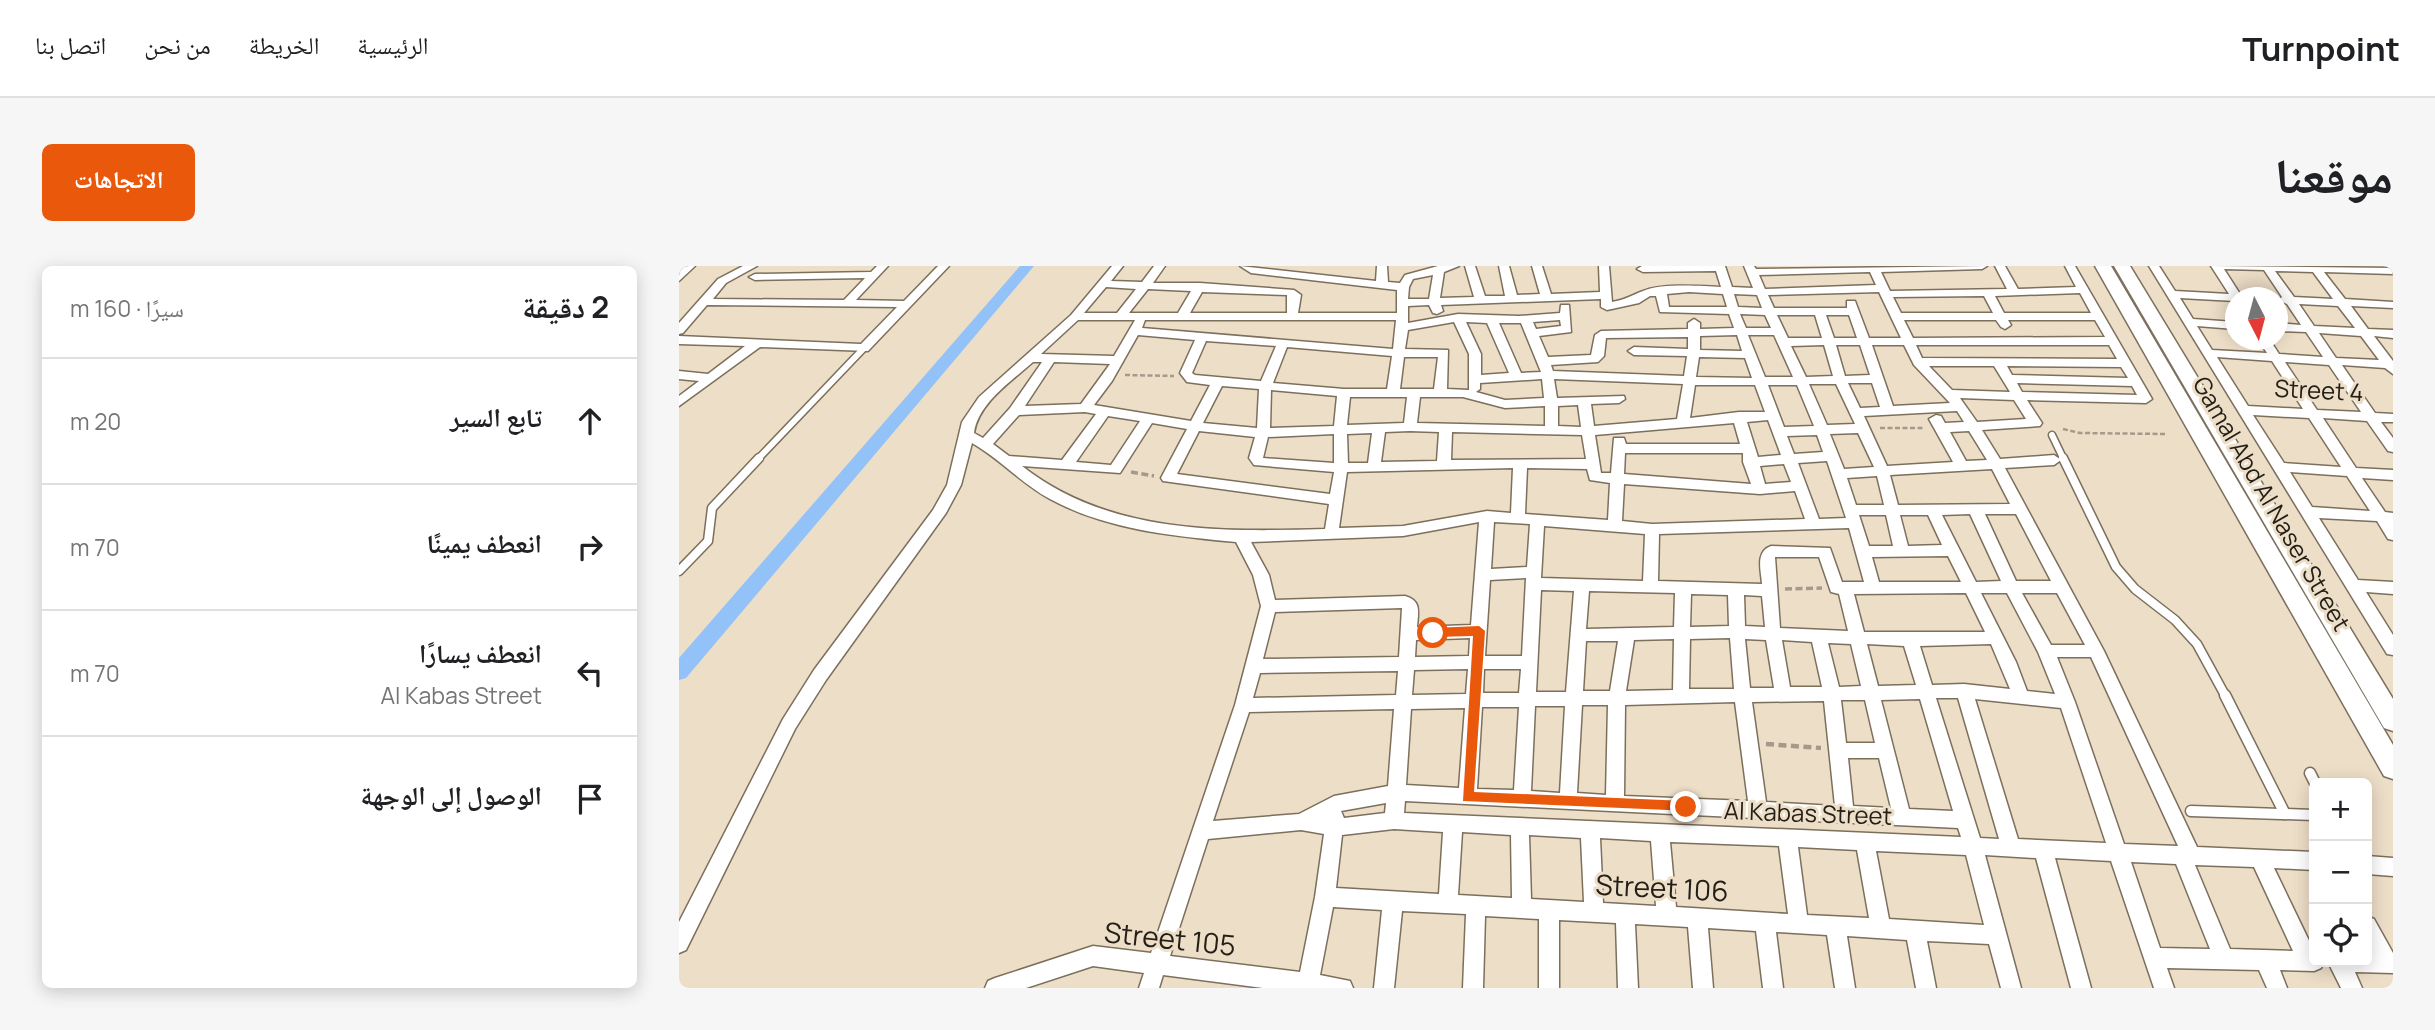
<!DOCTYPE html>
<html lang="ar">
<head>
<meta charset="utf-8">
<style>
  :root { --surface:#fff; --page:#f6f6f6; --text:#202124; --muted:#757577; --line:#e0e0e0; --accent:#ea580c }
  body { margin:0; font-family:Manrope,"Noto Naskh Arabic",sans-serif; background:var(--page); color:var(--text); direction:rtl }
  .controls { position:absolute; right:21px; bottom:21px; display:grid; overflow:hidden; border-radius:10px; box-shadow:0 4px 18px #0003 }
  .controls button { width:63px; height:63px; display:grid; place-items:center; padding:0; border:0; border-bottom:2px solid var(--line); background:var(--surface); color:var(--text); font:35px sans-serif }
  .compass { position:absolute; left:1546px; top:21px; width:63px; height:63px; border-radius:50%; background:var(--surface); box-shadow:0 4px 18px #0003; rotate:174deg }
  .stop { position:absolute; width:21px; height:21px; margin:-16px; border:5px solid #ea580c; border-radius:50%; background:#fff }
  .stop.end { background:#ea580c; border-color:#fff; box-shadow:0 2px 7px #0008 }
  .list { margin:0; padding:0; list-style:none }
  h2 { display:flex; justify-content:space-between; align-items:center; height:91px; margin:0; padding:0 28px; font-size:30px }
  h2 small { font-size:23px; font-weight:400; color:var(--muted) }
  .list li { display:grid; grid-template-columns:46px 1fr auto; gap:21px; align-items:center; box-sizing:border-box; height:126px; padding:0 28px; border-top:2px solid var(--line) }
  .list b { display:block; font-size:26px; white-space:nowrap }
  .list p { margin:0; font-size:23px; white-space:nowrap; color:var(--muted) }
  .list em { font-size:23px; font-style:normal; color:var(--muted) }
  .icon { flex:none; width:38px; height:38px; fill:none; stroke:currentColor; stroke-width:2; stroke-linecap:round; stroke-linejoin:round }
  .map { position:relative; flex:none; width:1714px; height:722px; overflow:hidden; direction:ltr; border-radius:10px }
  header { display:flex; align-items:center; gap:42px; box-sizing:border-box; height:98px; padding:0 35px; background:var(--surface); border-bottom:2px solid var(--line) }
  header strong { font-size:33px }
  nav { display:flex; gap:38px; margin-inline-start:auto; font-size:24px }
  .intro { display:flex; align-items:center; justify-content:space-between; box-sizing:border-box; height:168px; padding:0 42px }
  h1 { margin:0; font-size:49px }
  .button { padding:18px 32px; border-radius:10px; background:var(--accent); color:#fff; font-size:24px; font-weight:700 }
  main { display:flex; gap:42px; padding:0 42px }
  aside { flex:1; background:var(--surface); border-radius:10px; box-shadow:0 4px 18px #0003 }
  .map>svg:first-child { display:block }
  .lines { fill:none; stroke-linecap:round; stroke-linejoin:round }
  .canal { fill:#92c2f7; fill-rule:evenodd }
  .service-far2-casing { stroke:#7c6f5c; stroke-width:9 }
  .service-far1-casing { stroke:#7c6f5c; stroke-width:11 }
  .service-casing { stroke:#7c6f5c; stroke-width:13 }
  .minor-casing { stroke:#7c6f5c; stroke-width:3 }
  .secondary-casing { stroke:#7c6f5c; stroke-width:3 }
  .path-far2 { stroke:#a59a89; stroke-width:2.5; stroke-dasharray:5 2.5; stroke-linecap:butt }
  .path-far1 { stroke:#a59a89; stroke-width:3.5; stroke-dasharray:7 3.5; stroke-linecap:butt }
  .path { stroke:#a59a89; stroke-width:4.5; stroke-dasharray:8 4.5; stroke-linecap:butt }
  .service-far2 { stroke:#fff; stroke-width:6 }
  .service-far1 { stroke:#fff; stroke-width:8 }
  .service { stroke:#fff; stroke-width:10 }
  .minor { fill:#fff; fill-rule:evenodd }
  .secondary { fill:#fff; fill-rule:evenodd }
  .route { fill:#ea580c }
  .labels { text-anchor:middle; stroke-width:6; stroke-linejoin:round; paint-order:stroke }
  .street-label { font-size:24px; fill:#231e16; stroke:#eddec8 }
  .near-street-label { font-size:28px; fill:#231e16; stroke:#eddec8 }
</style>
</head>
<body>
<header>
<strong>Turnpoint</strong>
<nav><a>الرئيسية</a><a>الخريطة</a><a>من نحن</a><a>اتصل بنا</a></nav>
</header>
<div class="intro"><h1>موقعنا</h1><a class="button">الاتجاهات</a></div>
<main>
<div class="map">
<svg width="1714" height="722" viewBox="0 0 1714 722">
  <rect width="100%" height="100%" fill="#eddec8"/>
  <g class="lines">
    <path class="canal" d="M341,0H355L7,412L0,414V392Z"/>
    <defs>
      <g id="service-far2">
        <path d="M1373,169L1385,194"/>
        <path d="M78,194L185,82"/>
      </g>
      <g id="service-far1">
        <path d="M1384,192L1437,301L1456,323L1496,354L1518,378L1547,431"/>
        <path d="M0,305L29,275L33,242L80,192"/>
      </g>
      <g id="service">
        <path d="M1546,429L1606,548"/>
        <path d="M1631,507L1636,517"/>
        <path d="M1512,545L1635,549"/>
      </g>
      <g id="minor">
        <path d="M5,0H16L0,15V5Z"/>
        <path d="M64,0H78L47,17L34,33L165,34L186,12L76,14L70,11L76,8L192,6L198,0H209L177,34L225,35L259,0H270L189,85L81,81L0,140V130L20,115L0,113V105L29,108L66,80L0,78V70L182,78L218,41L28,39L4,67L0,68V57L39,13Z"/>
        <path d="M433,0H444L432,15L463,16L475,0H486L474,17H521L615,24L622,29L619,47H718V24L572,7L561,0L697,15L698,0H708L709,16L721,17L726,9L759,0H780L765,6L761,32L795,31L786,0H796L806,30H826L820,0H830L838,29L861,28L853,0H863L872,28L921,26L920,0H930L933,36C946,34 953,29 964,25C982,17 1022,20 1042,21L1037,5L964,6L958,3L963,0H1046L1053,21L1074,22L1065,0H1075L1077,3L1308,0L1303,3L1202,6L1211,25L1328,23L1316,0H1326L1339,23L1397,21L1386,0H1396L1473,133L1467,137L1348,134L1363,157L1361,160L1303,164L1321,193L1375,189L1382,194L1375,199L1326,202L1425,385L1518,581L1635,586V604L1595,602L1635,685V696H1645L1642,702L1635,705L1601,704L1608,722H1588L1580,704L1488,702L1495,722H1475L1432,595L1376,592L1412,722H1392L1357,592L1306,589L1342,722H1322L1310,678L1248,675L1257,722H1237L1228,674L1168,670L1176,722H1156L1148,669L1097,666L1104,722H1084L1077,665L1029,662L1034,722H1014L1009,661L956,658L959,722H939L937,657L880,654V722H860V653L806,650L804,722H784L787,648L723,645L715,722H695L703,644L654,641L641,709L671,715L674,722H584L484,709L480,722H460L465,707L414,700L347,722H306L309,715L316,712L414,680L472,687L556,439L582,340L574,309L557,276C494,270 428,264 371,233C343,218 321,193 293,177L282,219L267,247L147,414L116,463L7,684L0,687V656L104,453L135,404L254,244L268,219L283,156L300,131L392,49ZM1191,6L1197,19L1086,23L1080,9ZM754,9L750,33H729L730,21L734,13ZM427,21L457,23L438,47H405ZM469,23L512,25L499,47H450ZM523,26L608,29V47H511ZM1010,26L1044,28L1048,41H990L988,28ZM1200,26L1222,72H1190L1176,35H1168V42H1095L1089,29ZM1401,27L1412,47H1325L1316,30ZM1055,28L1078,29L1083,42L1059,41ZM971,30H977L981,46L1050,48L1055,62L1021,63V57L1015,53L1009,57V63L922,65L916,69L912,89L869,91L860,70L892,66L890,39H882L881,47L840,50L779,48L729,57V40L750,39L754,47L758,48L764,45L762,39L922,33V41L928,44L960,37ZM1305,30L1314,47H1222L1214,31ZM1061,48L1086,49L1092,62H1067ZM1098,49H1136L1143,72H1109ZM1147,49H1170L1178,72H1155ZM399,54H456L435,90L362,88ZM466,54H717L714,83L463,62ZM881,54L882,60L857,63L854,56ZM1225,54H1317L1322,61L1326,63L1332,59L1329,54H1416L1426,71L1234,72ZM775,56L790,88V124L768,123L769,84L726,83L729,64ZM787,56L808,57L830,107L802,109V88ZM820,57H842L862,106L842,107ZM459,69L516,74L501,107L508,116L531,119L512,155L415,139L433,115ZM1058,69L1063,85L1021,84V70ZM1069,69H1095L1114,111H1086ZM1009,71V83L955,81L949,85L955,89L1008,90L1005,110L874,105L872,99L919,96L925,90L927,72ZM527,75L597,80L582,115L516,109L513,107ZM1145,79L1154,110L1127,111L1112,80ZM1157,79H1181L1191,109L1166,110ZM1193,79H1225L1235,99L1271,137L1214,140ZM1237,79H1430L1438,93L1243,92ZM608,81L713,90L708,123H665L594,117ZM725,91H759L755,123H721ZM1020,91L1066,92L1073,112L1017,111ZM354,96H363L331,142L304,172L295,167C299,137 333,115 354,96ZM375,96L431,98L402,138L346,140ZM1250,100H1315L1331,126L1273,124ZM1328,100L1442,101L1449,112L1333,109ZM863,113L865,132L826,134L797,126L801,123V117ZM875,113L1004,118L998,153L915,160L912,138L940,137L946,133L945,130L878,132ZM1169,117H1193L1201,141L1181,142ZM1338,117L1453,120L1458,129L1343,126ZM1130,118H1157L1176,158L1148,159ZM1016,119H1076L1086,146H1060L1011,152ZM1089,119H1118L1135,160L1105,161ZM543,120L580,123L578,162L524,157ZM592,124L658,130L655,160L591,162ZM671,131H728L725,157L668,159ZM741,131H784L826,142L866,140V160L738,157ZM1281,132L1335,134L1347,153L1298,156ZM899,139L902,161L879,160V140ZM1278,145L1285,156L1266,157L1262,150L1257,149L1250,153L1274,196L1208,200L1185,150ZM406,146L417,148L383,194L330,190L314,178L340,149ZM429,150L461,155L432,199L397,196ZM1089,154L1102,189L1079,191L1068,156ZM473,157L508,163L482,212L484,215L650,238L646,263C542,266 429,268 343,200L441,207ZM1055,157L1061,178H947L945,172H935L932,207H922L916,169ZM520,165L576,171L570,192L575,199L655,206L651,228L498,208ZM731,165L760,166L758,195L702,196L706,166ZM1290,165L1308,194L1287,195L1271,166ZM773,166L903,169L907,193L772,194ZM693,167L689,197H669L668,168ZM1179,167L1195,201L1165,203L1151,168ZM655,168V197L584,192L589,171ZM1138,169L1144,186L1115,188L1108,170ZM946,187H1064V196L1072,218L945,208ZM1148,195L1167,252L1140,253L1119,197ZM1105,198L1112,216L1086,218L1081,200ZM834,202L832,247L808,245L724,260L660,262L668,206ZM848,202L908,203L911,214L931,217L929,254L846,248ZM1313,203L1331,238L1219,239L1211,209ZM1198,210L1205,239H1177L1168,212ZM945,218L1081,228L1116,225L1126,253L973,258L943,255ZM1291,248L1322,315L1297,316L1263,249ZM1306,248H1337L1372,315H1337ZM1180,249H1207L1214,280H1190ZM1221,249H1249L1263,279L1229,280ZM800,256L792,359L738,361C739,346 743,335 726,330L596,334L590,309L572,276L724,270ZM815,256L851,258L848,301L812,303ZM865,260L966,268L964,315L862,312ZM1170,262L1185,316H1163L1151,282L1092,280C1076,286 1082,304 1083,318L979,315L980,268ZM1269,290L1282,316H1200L1193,291ZM1096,291H1140L1152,326L1160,328L1169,365L1101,362ZM847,312L843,390H806L811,314ZM862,324L895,325L887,426H857ZM910,325L996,327L995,361L907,363ZM1287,327L1306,366H1185L1175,328ZM1302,327H1328L1359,386L1376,428L1348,425L1337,396ZM1343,327H1378L1406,379H1372ZM1012,328L1049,329L1050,360L1011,361ZM1065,329L1083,330L1086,361L1066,360ZM723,342L720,391L584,393L596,346ZM791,372L790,390L736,391L737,374ZM1051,372L1055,423H1010L1011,373ZM995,373L994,424L947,425L955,374ZM1066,373L1087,374L1095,422H1071ZM1103,374L1133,376L1143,421H1111ZM907,375H939L931,425H904ZM1149,377L1172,378L1182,420L1160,421ZM1188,378L1225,380L1237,419L1199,420ZM1312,378L1331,423L1285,418L1253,419L1241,380ZM1378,391H1412L1499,580L1445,578L1396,436ZM789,403L787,428L733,429L735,404ZM805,403H842L840,427H804ZM719,405L717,429L574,432L581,407ZM1257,432H1279L1320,573L1301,572ZM1241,433L1274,545L1230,543L1202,434ZM1296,433L1382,442L1427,577L1339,573ZM1162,434H1186L1196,477H1167ZM1145,435L1156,540L1087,536L1073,436ZM1056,436L1069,535L945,530L946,439ZM903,439H929L927,529L898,527ZM856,440H886L881,527L852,525ZM803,441H840L835,524L798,523ZM786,442L780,522L727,519L732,443ZM715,443L709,520L655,530L620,548L534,555L570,446ZM1169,492H1200L1212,542L1174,540ZM726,535L1279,562L1282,571L725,547ZM707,537L706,547L665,552L662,545ZM715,563L764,566L760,628L657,622L663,569ZM622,564L645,568L636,631L621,706L491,690L529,573ZM783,566L832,569L833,632L779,629ZM850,569L902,572L905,636L852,633ZM921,572L972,575L977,640L924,637ZM991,576L1100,580L1109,648L997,641ZM1119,581L1178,584L1190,652L1128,649ZM1197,585L1287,589L1305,659L1210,653ZM1452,596L1497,598L1531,683L1481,682ZM1516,599L1575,601L1614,685L1551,683Z"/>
        <path d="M1470,0H1480L1496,25L1550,28L1532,0L1714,2V8L1645,6L1666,33L1714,36V42L1672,40L1689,63L1714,64V72L1695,70L1714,95V108L1706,102L1663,99L1696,147L1714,148V156H1702L1714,172V186L1709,185L1688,155L1644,152L1677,202L1714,204V214L1683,212L1706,246L1714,247V274L1709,273L1698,255L1640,252L1679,314L1714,316V328L1687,326L1714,369V389L1708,388ZM1545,3L1585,4L1603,31L1599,34L1608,38L1622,59L1598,57V65L1627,66L1644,91L1600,88L1591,74H1579L1588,87L1533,84L1518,60L1556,63V56L1514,53L1501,32L1556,35V32H1570L1561,28ZM1596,5L1634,6L1654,33L1615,31ZM1620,38L1659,40L1676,62L1635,60ZM1640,67L1682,70L1700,94L1657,92ZM1538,91L1593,95L1624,143L1569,140ZM1606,96L1650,99L1682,146L1638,144ZM1574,149L1630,152L1662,201L1605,197ZM1611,206L1668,210L1691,245L1633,241Z"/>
        <path d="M1688,590L1714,592V610L1688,608Z"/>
        <path d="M1688,650L1695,653L1714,687V707L1676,706L1683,722H1662L1649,696H1688V686H1691L1688,680Z"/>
      </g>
      <g id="secondary">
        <path d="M1416,0H1432L1714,479V513L1705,510Z"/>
        <path d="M1435,0H1451L1714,433V465L1705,462Z"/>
      </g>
    </defs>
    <use href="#service-far2" class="service-far2-casing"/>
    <use href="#service-far1" class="service-far1-casing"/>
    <use href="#service" class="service-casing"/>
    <use href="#minor" class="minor-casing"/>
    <use href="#secondary" class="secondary-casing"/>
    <g class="path-far2">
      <path d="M446,109L495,110"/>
      <path d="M1201,162H1246"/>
      <path d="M1384,163L1401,167L1486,168"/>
    </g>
    <g class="path-far1">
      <path d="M452,206L475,210"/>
      <path d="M1106,323L1143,322"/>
    </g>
    <path class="path" d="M1087,478L1142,482"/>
    <use href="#service-far2" class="service-far2"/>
    <use href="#service-far1" class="service-far1"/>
    <use href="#service" class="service"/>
    <use href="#minor" class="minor"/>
    <use href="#secondary" class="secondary"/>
  </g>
  <path class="route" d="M800,360L806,365L795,526L1007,535L1014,541L1012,545L784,535L794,370L754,371L748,367L754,362Z"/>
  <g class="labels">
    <g class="street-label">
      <text transform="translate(1640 125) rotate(3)" y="8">Street 4</text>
      <text transform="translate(1592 238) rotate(60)" y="8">Gamal Abd Al Naser Street</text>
      <text transform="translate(1129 548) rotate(2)" y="8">Al Kabas Street</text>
    </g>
    <g class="near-street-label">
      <text transform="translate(983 622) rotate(3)" y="10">Street 106</text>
      <text transform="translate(491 673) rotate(6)" y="10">Street 105</text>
    </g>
  </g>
</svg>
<div class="controls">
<button>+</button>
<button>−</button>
<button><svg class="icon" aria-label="locate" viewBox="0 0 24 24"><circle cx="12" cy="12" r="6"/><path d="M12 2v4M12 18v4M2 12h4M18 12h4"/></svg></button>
</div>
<svg class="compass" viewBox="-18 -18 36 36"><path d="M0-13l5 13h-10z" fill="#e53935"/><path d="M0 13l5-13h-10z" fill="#757577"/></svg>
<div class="stop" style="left:754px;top:367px"></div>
<div class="stop end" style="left:1007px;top:541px"></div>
</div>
<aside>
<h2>2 دقيقة<small>سيرًا · 160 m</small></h2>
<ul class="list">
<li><svg class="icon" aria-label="ahead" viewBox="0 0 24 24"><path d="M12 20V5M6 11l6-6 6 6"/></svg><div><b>تابع السير</b></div><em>20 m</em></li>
<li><svg class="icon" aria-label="right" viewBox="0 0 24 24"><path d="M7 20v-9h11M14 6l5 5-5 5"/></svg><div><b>انعطف يمينًا</b></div><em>70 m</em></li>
<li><svg class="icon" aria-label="left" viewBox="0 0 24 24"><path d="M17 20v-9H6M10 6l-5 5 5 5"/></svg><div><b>انعطف يسارًا</b><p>Al Kabas Street</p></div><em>70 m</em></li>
<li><svg class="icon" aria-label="arrive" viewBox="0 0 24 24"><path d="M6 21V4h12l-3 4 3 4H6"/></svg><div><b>الوصول إلى الوجهة</b></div></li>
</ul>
</aside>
</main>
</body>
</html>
